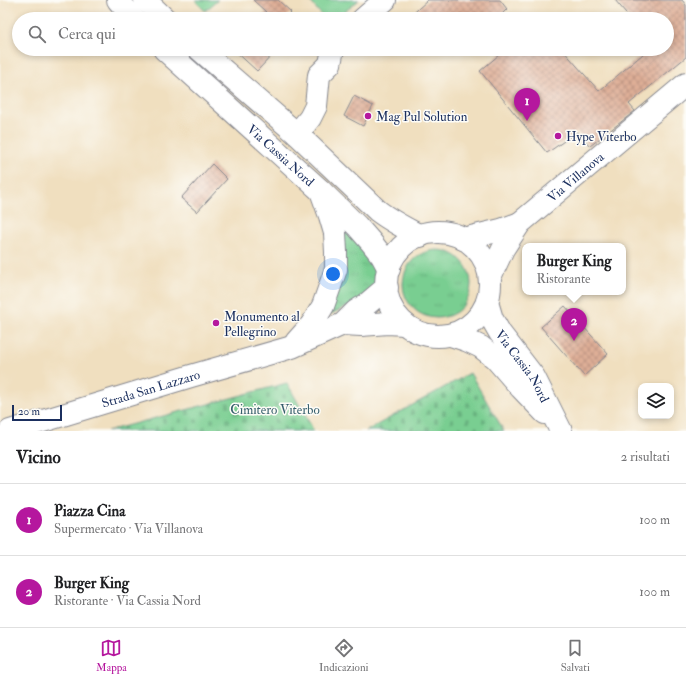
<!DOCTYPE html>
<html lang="it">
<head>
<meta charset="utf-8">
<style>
  :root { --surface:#fff; --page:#f6f6f6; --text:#202124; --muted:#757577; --line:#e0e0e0; --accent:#b5179e }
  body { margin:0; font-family:"IM FELL Double Pica",serif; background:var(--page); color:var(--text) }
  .controls { position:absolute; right:12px; bottom:12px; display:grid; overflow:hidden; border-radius:8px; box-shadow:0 2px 6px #0003 }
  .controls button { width:36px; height:36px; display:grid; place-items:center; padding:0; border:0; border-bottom:1px solid var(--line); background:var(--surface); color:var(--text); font:20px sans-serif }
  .scale { position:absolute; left:12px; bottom:10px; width:50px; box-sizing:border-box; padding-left:4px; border:2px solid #1b2f5e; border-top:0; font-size:11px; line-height:14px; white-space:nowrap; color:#1b2f5e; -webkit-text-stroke:3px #fdfcf7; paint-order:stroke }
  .you { position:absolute; left:333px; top:274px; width:14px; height:14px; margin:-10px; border:3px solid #fff; border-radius:50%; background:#1a73e8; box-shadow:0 0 0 6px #1a73e833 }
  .badge { display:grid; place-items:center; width:26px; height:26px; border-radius:50%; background:var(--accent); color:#fff; font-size:13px; font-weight:700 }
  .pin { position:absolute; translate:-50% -33px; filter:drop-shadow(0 1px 2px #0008) }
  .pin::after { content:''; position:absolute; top:21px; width:14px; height:12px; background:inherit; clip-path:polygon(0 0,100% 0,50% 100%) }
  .popup { position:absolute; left:522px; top:243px; width:104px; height:52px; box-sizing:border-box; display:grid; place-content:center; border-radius:8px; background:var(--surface); filter:drop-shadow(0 1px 3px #0005); font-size:13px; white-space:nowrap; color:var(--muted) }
  .popup b { font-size:15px; color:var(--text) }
  .popup::after { content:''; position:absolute; left:50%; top:100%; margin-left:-8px; border:8px solid transparent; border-top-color:var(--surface) }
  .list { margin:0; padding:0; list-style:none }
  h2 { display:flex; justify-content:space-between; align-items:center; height:52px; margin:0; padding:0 16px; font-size:17px }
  h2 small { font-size:13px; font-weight:400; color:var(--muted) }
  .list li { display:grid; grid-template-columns:26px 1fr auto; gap:12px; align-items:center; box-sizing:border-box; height:72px; padding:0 16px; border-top:1px solid var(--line) }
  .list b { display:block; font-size:15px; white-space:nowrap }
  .list p { margin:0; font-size:13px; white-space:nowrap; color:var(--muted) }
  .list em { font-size:13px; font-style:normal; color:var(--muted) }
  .icon { flex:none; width:22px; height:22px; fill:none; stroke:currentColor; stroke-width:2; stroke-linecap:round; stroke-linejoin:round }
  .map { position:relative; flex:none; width:686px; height:431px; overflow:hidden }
  .search { position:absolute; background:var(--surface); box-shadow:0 2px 6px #0003; left:12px; right:12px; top:12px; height:44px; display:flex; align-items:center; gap:10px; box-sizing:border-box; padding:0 14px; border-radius:22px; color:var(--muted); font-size:15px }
  .sheet { height:196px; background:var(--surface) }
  nav { display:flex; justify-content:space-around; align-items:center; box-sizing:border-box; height:56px; border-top:1px solid var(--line); background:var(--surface); font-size:11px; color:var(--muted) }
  nav a { display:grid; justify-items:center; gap:2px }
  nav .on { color:var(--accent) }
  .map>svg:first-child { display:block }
  .grass { fill:url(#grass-tufts); stroke:#4a7e78 }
  .cemetery { fill:url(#cemetery-stones); stroke:#4a7e78 }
  .garden { fill:#79ce91; stroke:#4a7e78 }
  .building { fill:url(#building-cross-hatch) }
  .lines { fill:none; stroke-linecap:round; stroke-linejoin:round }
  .minor-casing { stroke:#86878e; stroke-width:24 }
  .major-casing { stroke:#86878e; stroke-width:24 }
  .minor { stroke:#fff; stroke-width:22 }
  .major { stroke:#fff; stroke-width:22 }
  .poi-dot { fill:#b5179e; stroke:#fdfcf7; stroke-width:1.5 }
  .labels { text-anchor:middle; stroke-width:3; stroke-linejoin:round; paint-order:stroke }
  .poi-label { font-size:13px; fill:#1b2f5e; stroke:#fdfcf7; text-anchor:start }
  .street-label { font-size:13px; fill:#1b2f5e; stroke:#fdfcf7 }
  .park-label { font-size:13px; fill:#375f6d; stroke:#fdfcf7 }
</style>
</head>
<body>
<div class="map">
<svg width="686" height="431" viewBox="0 0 686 431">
  <defs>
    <pattern id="grass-tufts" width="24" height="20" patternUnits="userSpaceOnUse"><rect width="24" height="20" fill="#79ce91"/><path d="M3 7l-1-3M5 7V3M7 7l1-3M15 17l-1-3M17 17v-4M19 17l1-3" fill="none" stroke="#68b17f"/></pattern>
    <pattern id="cemetery-stones" width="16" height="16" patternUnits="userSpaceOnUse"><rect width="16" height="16" fill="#79ce91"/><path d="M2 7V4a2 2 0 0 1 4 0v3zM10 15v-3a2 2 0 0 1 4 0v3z" fill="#68b17f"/></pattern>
    <pattern id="building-cross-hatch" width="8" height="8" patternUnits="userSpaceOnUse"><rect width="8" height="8" fill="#deae96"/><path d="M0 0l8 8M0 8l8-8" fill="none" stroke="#b38e7e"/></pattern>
  </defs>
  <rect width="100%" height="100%" fill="#fdfcf7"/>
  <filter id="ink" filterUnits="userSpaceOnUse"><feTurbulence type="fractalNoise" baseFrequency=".025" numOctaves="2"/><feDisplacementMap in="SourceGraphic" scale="8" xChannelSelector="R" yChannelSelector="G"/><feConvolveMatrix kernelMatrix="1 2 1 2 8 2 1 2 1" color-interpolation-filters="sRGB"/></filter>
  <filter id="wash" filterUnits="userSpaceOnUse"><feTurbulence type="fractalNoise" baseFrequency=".012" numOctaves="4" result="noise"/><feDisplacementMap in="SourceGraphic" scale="16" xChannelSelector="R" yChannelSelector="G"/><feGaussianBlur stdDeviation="0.9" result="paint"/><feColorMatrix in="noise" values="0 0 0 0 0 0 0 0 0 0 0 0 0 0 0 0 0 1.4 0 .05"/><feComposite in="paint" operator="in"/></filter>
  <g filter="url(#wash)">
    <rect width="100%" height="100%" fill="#f0dfbf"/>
    <g class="grass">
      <path d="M339,222L360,243L376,267L377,274L375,282L372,289L355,303L322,318Z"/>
      <circle cx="437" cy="284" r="34"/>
    </g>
    <g class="cemetery">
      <path d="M470,373L504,431H366Z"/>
      <path d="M287,383L314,431H107Z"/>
    </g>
    <g class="garden">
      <path d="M195,0H218L205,11Z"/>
      <path d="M309,0H359L336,19H325Z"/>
    </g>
    <g id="blocks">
      <g class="building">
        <path d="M253,0H278L291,12L284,19H260L266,12Z"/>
        <path d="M428,0H500L507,9L497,19H407Z"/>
        <path d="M615,0H682L686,5V57L629,104L635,111L590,146L577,132L547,153L480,71L506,49H562L599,91L649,49H667V19H631Z"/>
        <path d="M233,49H278L257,71Z"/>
        <path d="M354,96L373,106L363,126L344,116Z"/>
        <path d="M212,164L227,179L197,212L181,198Z"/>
        <path d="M565,306L608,354L584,376L541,327Z"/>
      </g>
    </g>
  </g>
  <g filter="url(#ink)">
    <use href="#blocks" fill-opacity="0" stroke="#86878e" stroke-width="1"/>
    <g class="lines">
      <defs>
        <g id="minor">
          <path d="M363,19L385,0"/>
          <path d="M297,134L310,118L316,106L319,75L330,64L333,49"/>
          <path d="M463,239L501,230L520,223"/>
          <path id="s1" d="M490,277L503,249L520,223L686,84"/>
          <path d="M343,324L361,325L388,323L404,324"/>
          <path d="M296,342L312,324L323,306L336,269V252L335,233L330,216L321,191"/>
          <path id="s2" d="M10,431L191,376L292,347L343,324L356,311L367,304L387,287"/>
        </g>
        <g id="major">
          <path d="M118,0L134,19"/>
          <path d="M145,0L165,19"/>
          <path id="s3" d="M164,49L321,191L357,226L371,242L382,256L389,269"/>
          <path d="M199,49L297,134L378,211C391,221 405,228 420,236"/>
          <circle cx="438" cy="284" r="52"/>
          <path id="s4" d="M487,302L492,319L500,333L534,377L561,431"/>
          <path d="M451,335L466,340L481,347L495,358L521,388L545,413"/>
        </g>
      </defs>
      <use href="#minor" class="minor-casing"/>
      <use href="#major" class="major-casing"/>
      <use href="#minor" class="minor"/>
      <use href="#major" class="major"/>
    </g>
  </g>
  <g class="poi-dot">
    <circle cx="368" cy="116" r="4"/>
    <circle cx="558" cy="136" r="4"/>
    <circle cx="216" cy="323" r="4"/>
  </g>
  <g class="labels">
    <g class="poi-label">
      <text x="376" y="121">Mag Pul Solution</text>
      <text x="566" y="141">Hype Viterbo</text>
      <text x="224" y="321">Monumento al<tspan x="224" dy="15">Pellegrino</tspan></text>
    </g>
    <g class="street-label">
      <text dy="5" stroke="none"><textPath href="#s3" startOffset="158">Via Cassia Nord</textPath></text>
      <text dy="5" stroke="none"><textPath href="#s1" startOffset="134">Via Villanova</textPath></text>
      <text dy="5" stroke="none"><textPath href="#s4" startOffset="74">Via Cassia Nord</textPath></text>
      <text dy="5" stroke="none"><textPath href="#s2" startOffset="147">Strada San Lazzaro</textPath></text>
    </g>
    <g class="park-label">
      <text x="275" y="414">Cimitero Viterbo</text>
    </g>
  </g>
</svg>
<div class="controls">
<button><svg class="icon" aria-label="layers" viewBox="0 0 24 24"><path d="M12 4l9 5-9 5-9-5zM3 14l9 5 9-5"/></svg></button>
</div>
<div class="scale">20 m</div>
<div class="you"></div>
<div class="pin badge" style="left:527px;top:121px">1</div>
<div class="pin badge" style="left:574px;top:341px">2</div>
<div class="popup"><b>Burger King</b>Ristorante</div>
<div class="search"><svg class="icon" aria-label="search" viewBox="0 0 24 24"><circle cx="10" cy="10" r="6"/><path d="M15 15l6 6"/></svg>Cerca qui</div>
</div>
<section class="sheet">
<h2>Vicino<small>2 risultati</small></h2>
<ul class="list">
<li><span class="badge">1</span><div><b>Piazza Cina</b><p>Supermercato · Via Villanova</p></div><em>100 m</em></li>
<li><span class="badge">2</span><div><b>Burger King</b><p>Ristorante · Via Cassia Nord</p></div><em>100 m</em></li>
</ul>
</section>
<nav>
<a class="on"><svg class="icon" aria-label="map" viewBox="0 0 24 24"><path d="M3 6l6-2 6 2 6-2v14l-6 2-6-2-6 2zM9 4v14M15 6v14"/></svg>Mappa</a>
<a><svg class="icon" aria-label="directions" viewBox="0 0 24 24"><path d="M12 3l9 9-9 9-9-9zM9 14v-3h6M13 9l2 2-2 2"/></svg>Indicazioni</a>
<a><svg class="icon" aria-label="saved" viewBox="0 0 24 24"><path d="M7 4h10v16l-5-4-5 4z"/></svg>Salvati</a>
</nav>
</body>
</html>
